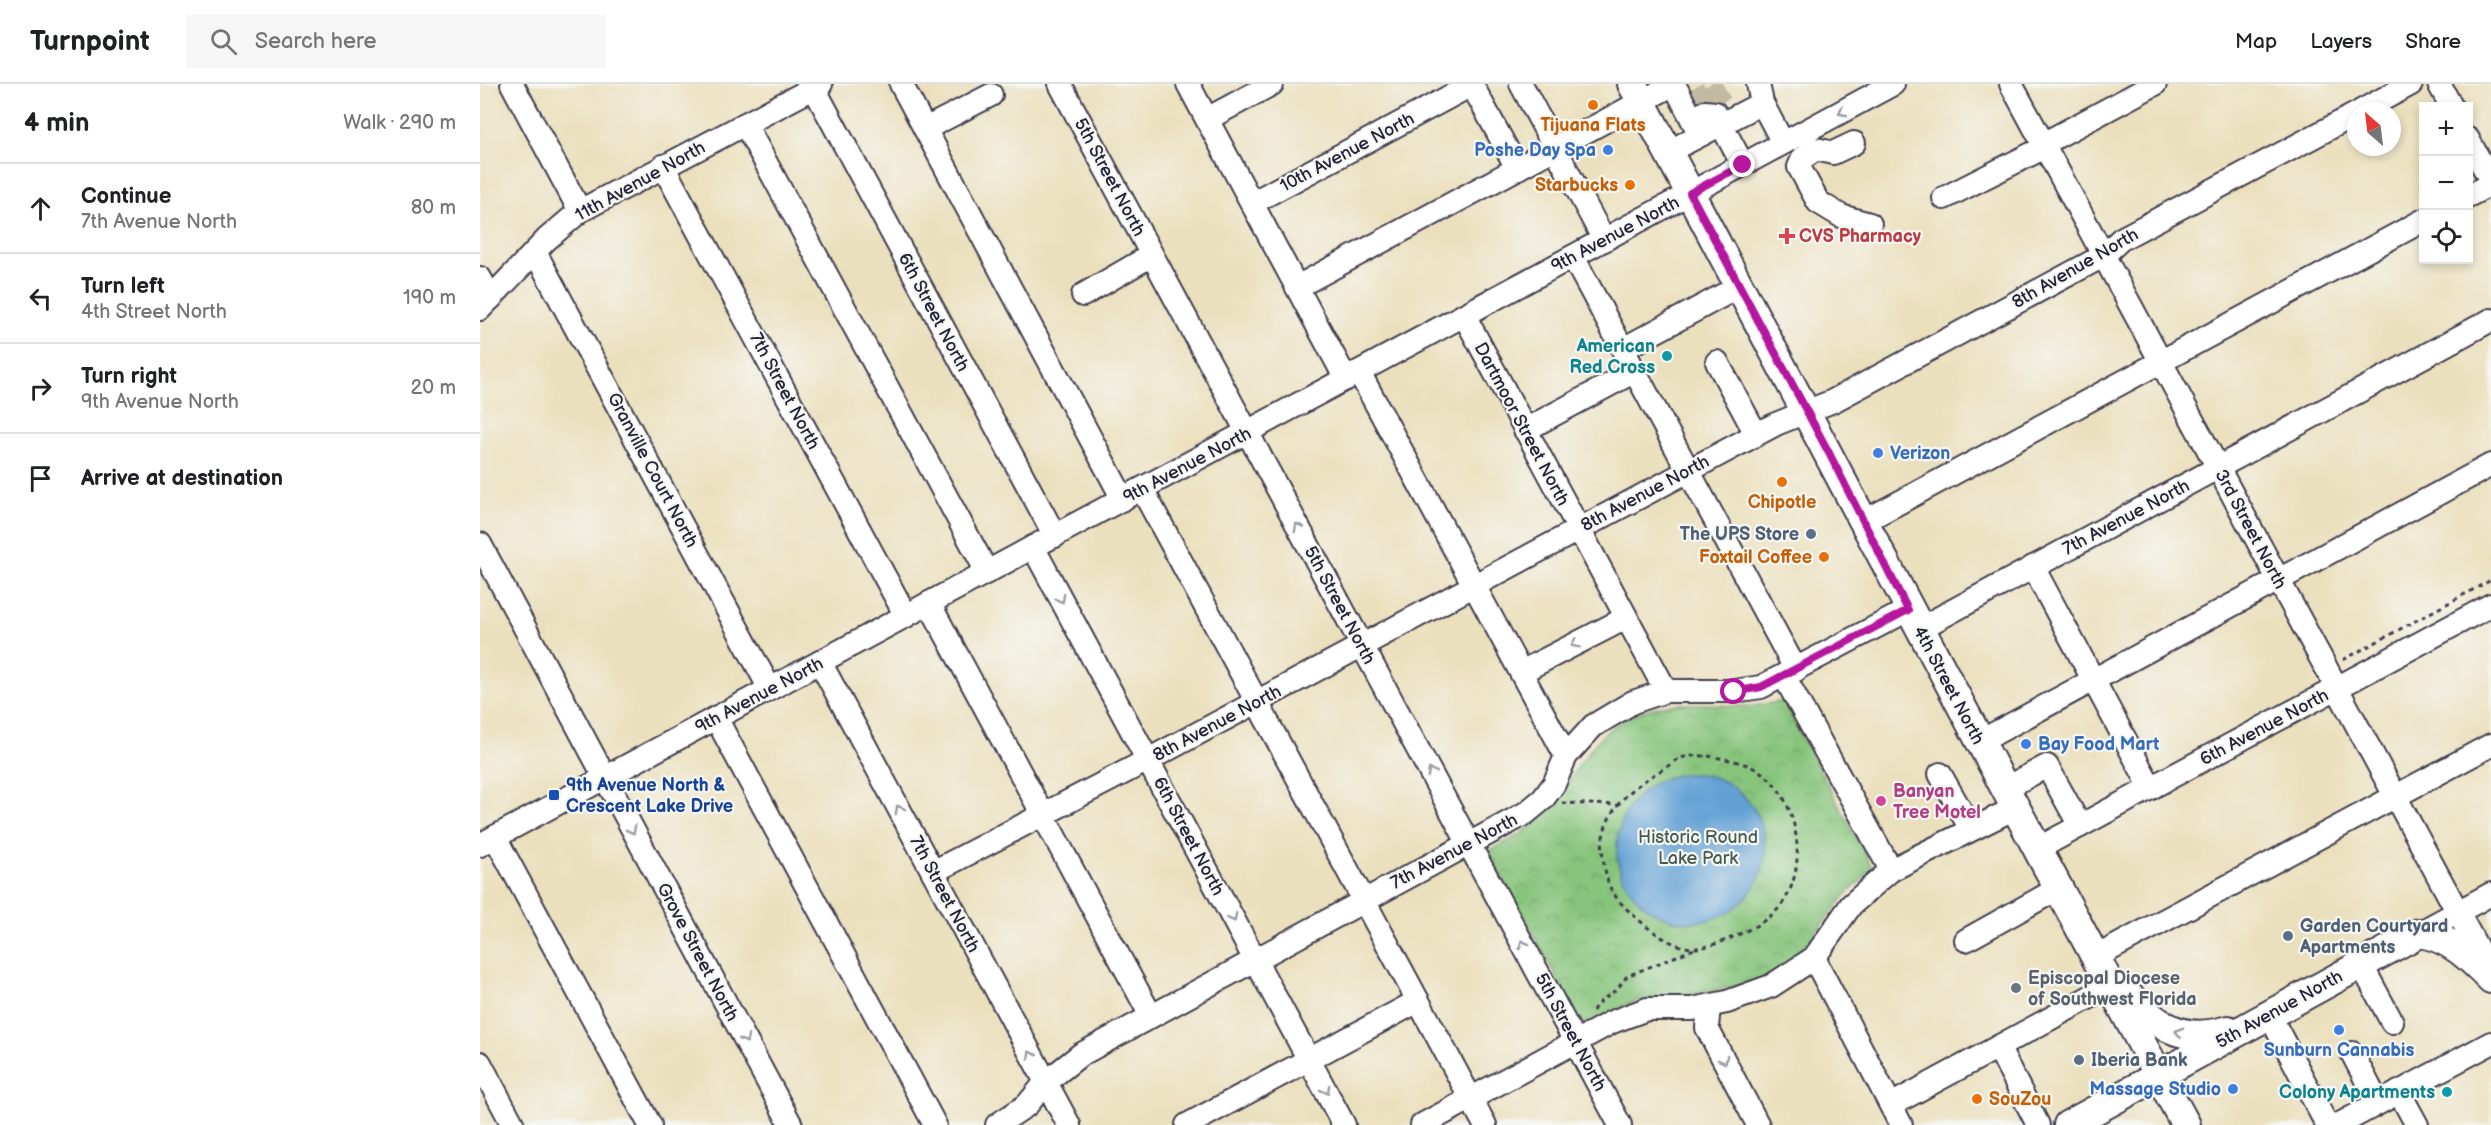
<!DOCTYPE html>
<html lang="en">
<head>
<meta charset="utf-8">
<style>
  :root { --surface:#fff; --page:#f6f6f6; --text:#202124; --muted:#757577; --line:#e0e0e0 }
  body { margin:0; font-family:"Balsamiq Sans",sans-serif; background:var(--page); color:var(--text) }
  .controls { position:absolute; right:18px; top:18px; display:grid; overflow:hidden; border-radius:0px; box-shadow:0 3px 9px #0003 }
  .controls button { width:54px; height:54px; display:grid; place-items:center; padding:0; border:0; border-bottom:2px solid var(--line); background:var(--surface); color:var(--text); font:30px sans-serif }
  .compass { position:absolute; left:1867px; top:18px; width:54px; height:54px; border-radius:50%; background:var(--surface); box-shadow:0 3px 9px #0003; rotate:332deg }
  .stop { position:absolute; width:18px; height:18px; margin:-14px; border:4px solid #b5179e; border-radius:50%; background:#fff }
  .stop.end { background:#b5179e; border-color:#fff; box-shadow:0 2px 6px #0008 }
  .list { margin:0; padding:0; list-style:none }
  h2 { display:flex; justify-content:space-between; align-items:center; height:78px; margin:0; padding:0 24px; font-size:26px }
  h2 small { font-size:20px; font-weight:400; color:var(--muted) }
  .list li { display:grid; grid-template-columns:39px 1fr auto; gap:18px; align-items:center; box-sizing:border-box; height:90px; padding:0 24px; border-top:2px solid var(--line) }
  .list b { display:block; font-size:22px; white-space:nowrap }
  .list p { margin:0; font-size:20px; white-space:nowrap; color:var(--muted) }
  .list em { font-size:20px; font-style:normal; color:var(--muted) }
  .icon { flex:none; width:33px; height:33px; fill:none; stroke:currentColor; stroke-width:2; stroke-linecap:round; stroke-linejoin:round }
  .map { position:relative; flex:none; width:2011px; height:1041px; overflow:hidden }
  header { display:flex; align-items:center; gap:36px; box-sizing:border-box; height:84px; padding:0 30px; background:var(--surface); border-bottom:2px solid var(--line) }
  header strong { font-size:28px }
  nav { display:flex; gap:33px; margin-inline-start:auto; font-size:21px }
  .search { width:420px; height:54px; background:var(--page); display:flex; align-items:center; gap:15px; box-sizing:border-box; padding:0 21px; border-radius:0px; color:var(--muted); font-size:22px }
  main { display:flex }
  aside { flex:1; background:var(--surface) }
  .map>svg:first-child { display:block }
  .park { fill:url(#park-crowns); stroke:#54735b; stroke-width:1.5 }
  .water { fill:#63a1d5; stroke:#426288; stroke-width:1.5 }
  .lines { fill:none; stroke-linecap:round; stroke-linejoin:round }
  .minor-tunnel { stroke:#c3baa3; stroke-width:22; stroke-dasharray:22 11; stroke-linecap:butt }
  .minor-casing { stroke:#403e4e; stroke-width:26 }
  .major-casing { stroke:#403e4e; stroke-width:32 }
  .path { stroke:#403e4e; stroke-width:3; stroke-dasharray:4.5 4.5; stroke-linecap:butt }
  .minor { stroke:#fff; stroke-width:22 }
  .major { stroke:#fff; stroke-width:28 }
  .oneway { stroke:#9c9ca7 }
  .route { stroke:#b5179e; stroke-width:8 }
  .food-dot { fill:#e8710a; stroke:#f6f6f2; stroke-width:2 }
  .shop-dot { fill:#3f7fe0; stroke:#f6f6f2; stroke-width:2 }
  .health-dot { fill:#e0444e; stroke:#f6f6f2; stroke-width:2 }
  .culture-dot { fill:#0f9aa8; stroke:#f6f6f2; stroke-width:2 }
  .service-dot { fill:#5c6f8a; stroke:#f6f6f2; stroke-width:2 }
  .transit-dot { fill:#1a4fb4; stroke:#f6f6f2; stroke-width:2 }
  .hotel-dot { fill:#d1479c; stroke:#f6f6f2; stroke-width:2 }
  .worship-dot { fill:#6b7280; stroke:#f6f6f2; stroke-width:2 }
  .labels { text-anchor:middle; stroke-width:4.5; stroke-linejoin:round; paint-order:stroke }
  .food-label { font-size:18px; font-weight:bold; fill:#c56008; stroke:#f6f6f2 }
  .shop-label { font-size:18px; font-weight:bold; fill:#366cbe; stroke:#f6f6f2; text-anchor:end }
  .street-label { font-size:18px; fill:#22223b; stroke:#f6f6f2 }
  .health-label { font-size:18px; font-weight:bold; fill:#be3a42; stroke:#f6f6f2; text-anchor:start }
  .culture-label { font-size:18px; font-weight:bold; fill:#0d838f; stroke:#f6f6f2; text-anchor:end }
  .service-label { font-size:18px; font-weight:bold; fill:#4e5e75; stroke:#f6f6f2; text-anchor:start }
  .transit-label { font-size:18px; font-weight:bold; fill:#164399; stroke:#f6f6f2; text-anchor:start }
  .hotel-label { font-size:18px; font-weight:bold; fill:#b23c85; stroke:#f6f6f2; text-anchor:start }
  .park-label { font-size:18px; fill:#455b51; stroke:#f6f6f2 }
  .worship-label { font-size:18px; font-weight:bold; fill:#5b616d; stroke:#f6f6f2; text-anchor:start }
</style>
</head>
<body>
<header>
<strong>Turnpoint</strong>
<div class="search"><svg class="icon" aria-label="search" viewBox="0 0 24 24"><circle cx="10" cy="10" r="6"/><path d="M15 15l6 6"/></svg>Search here</div>
<nav><a>Map</a><a>Layers</a><a>Share</a></nav>
</header>
<main>
<aside>
<h2>4 min<small>Walk · 290 m</small></h2>
<ul class="list">
<li><svg class="icon" aria-label="ahead" viewBox="0 0 24 24"><path d="M12 20V5M6 11l6-6 6 6"/></svg><div><b>Continue</b><p>7th Avenue North</p></div><em>80 m</em></li>
<li><svg class="icon" aria-label="left" viewBox="0 0 24 24"><path d="M17 20v-9H6M10 6l-5 5 5 5"/></svg><div><b>Turn left</b><p>4th Street North</p></div><em>190 m</em></li>
<li><svg class="icon" aria-label="right" viewBox="0 0 24 24"><path d="M7 20v-9h11M14 6l5 5-5 5"/></svg><div><b>Turn right</b><p>9th Avenue North</p></div><em>20 m</em></li>
<li><svg class="icon" aria-label="arrive" viewBox="0 0 24 24"><path d="M6 21V4h12l-3 4 3 4H6"/></svg><div><b>Arrive at destination</b></div></li>
</ul>
</aside>
<div class="map">
<svg width="2011" height="1041" viewBox="0 0 2011 1041">
  <defs>
    <pattern id="park-crowns" width="20" height="18" patternUnits="userSpaceOnUse" patternTransform="scale(1.5)"><rect width="20" height="18" fill="#87c47b"/><path d="M2 6a3 3 0 1 1 6 0M12 15a3 3 0 1 1 6 0" fill="none" stroke="#74a86b"/></pattern>
  </defs>
  <rect width="100%" height="100%" fill="#f6f6f2"/>
  <filter id="ink" filterUnits="userSpaceOnUse"><feTurbulence type="fractalNoise" baseFrequency=".0167" numOctaves="2"/><feDisplacementMap in="SourceGraphic" scale="12" xChannelSelector="R" yChannelSelector="G"/><feConvolveMatrix kernelMatrix="1 2 1 2 8 2 1 2 1" color-interpolation-filters="sRGB"/></filter>
  <filter id="wash" filterUnits="userSpaceOnUse"><feTurbulence type="fractalNoise" baseFrequency=".008" numOctaves="4" result="noise"/><feDisplacementMap in="SourceGraphic" scale="24" xChannelSelector="R" yChannelSelector="G"/><feGaussianBlur stdDeviation="1.35" result="paint"/><feColorMatrix in="noise" values="0 0 0 0 0 0 0 0 0 0 0 0 0 0 0 0 0 1.4 0 .05"/><feComposite in="paint" operator="in"/></filter>
  <g filter="url(#wash)">
    <rect width="100%" height="100%" fill="#ebe0bd"/>
    <path class="park" d="M1303,617L1393,785L1364,813L1309,882L1282,896L1250,904L1153,918L1103,942L1008,767C1026,758 1045,750 1059,735C1099,695 1106,645 1166,626C1200,615 1232,622 1267,622C1279,622 1291,619 1303,617Z"/>
    <circle class="water" cx="1211" cy="764" r="74"/>
  </g>
  <g filter="url(#ink)">
    <g class="lines">
      <g class="minor-tunnel">
        <path d="M1230,0L1241,20"/>
        <path d="M1213,4L1225,28"/>
      </g>
      <defs>
        <g id="minor">
          <path d="M32,0L100,127"/>
          <path d="M421,0L643,415"/>
          <path d="M580,0L1140,1041"/>
          <path d="M708,0L866,295"/>
          <path d="M1041,0L1124,156"/>
          <path d="M1194,0L1220,51"/>
          <path d="M1278,0L1282,19L1303,59"/>
          <path d="M1531,0L2009,886"/>
          <path d="M1959,0L1971,22"/>
          <path d="M992,1L1037,84"/>
          <path d="M334,4L575,452"/>
          <path d="M1881,27L1931,0"/>
          <path d="M1225,28L1235,29L1263,81"/>
          <path d="M727,35L792,0"/>
          <path d="M265,40L507,488"/>
          <path d="M445,45L511,11"/>
          <path d="M1988,55L2011,97"/>
          <path d="M1374,59L1353,69L1336,65L1323,74L1319,83L1338,118L1361,132L1390,140"/>
          <path d="M1563,60L1675,0"/>
          <path d="M1188,68L1282,19"/>
          <path d="M183,82L426,532"/>
          <path d="M1988,112L2011,100"/>
          <path d="M1464,114L1565,63"/>
          <path d="M772,119L993,0"/>
          <path d="M55,168L290,605"/>
          <path d="M1093,173L1316,586"/>
          <path d="M0,194L11,214"/>
          <path d="M817,203L1194,0"/>
          <path d="M603,211L672,171"/>
          <path d="M0,225L67,155L100,127L341,0"/>
          <path d="M984,231L1186,607"/>
          <path d="M1143,265L1260,202"/>
          <path d="M1237,278L1276,350"/>
          <path d="M879,288L1086,672"/>
          <path d="M1045,346L1155,287"/>
          <path d="M662,405L1005,1041"/>
          <path d="M1383,438L1944,136"/>
          <path d="M0,460L311,1041"/>
          <path d="M553,463L864,1041"/>
          <path d="M1553,483L1671,704"/>
          <path d="M449,519L671,932"/>
          <path d="M1439,545L2011,236"/>
          <path d="M340,578L589,1041"/>
          <path d="M1041,588L1146,534"/>
          <path d="M1304,592L1411,786"/>
          <path d="M236,634L455,1041"/>
          <path d="M1499,658L2011,381"/>
          <path d="M1460,690L1491,745"/>
          <path d="M1524,705L1567,682L1600,742"/>
          <path d="M15,753L170,1041"/>
          <path d="M0,761L1413,0"/>
          <path d="M1557,765L2011,521"/>
          <path d="M453,788L668,676L1296,340L1353,317L1623,172L1641,155L1876,30"/>
          <path d="M1939,849L2011,810"/>
          <path d="M1486,856L1579,804"/>
          <path d="M1616,873L2011,661"/>
          <path d="M1334,874L1421,1041"/>
          <path d="M1881,880L1912,938"/>
          <path d="M1229,922L1227,944L1278,1041"/>
          <path d="M1789,930L1847,1041"/>
          <path d="M1518,963L1632,901"/>
          <path d="M1872,969L1898,1019"/>
          <path d="M0,979L33,1041"/>
          <path d="M1919,1008L1937,1041"/>
          <path d="M1411,1021L1518,963L1558,1041"/>
          <path d="M517,1041L547,1021L566,998L600,971L1046,729L1063,715L1074,700L1086,672L1113,642L1153,618L1186,607H1254L1281,603L1428,526"/>
          <path d="M707,1041L938,917"/>
          <path d="M942,1041L1132,938L1167,925H1212L1247,918L1291,902L1334,874L1371,821L1411,786L1535,724"/>
          <path d="M1858,1041L2011,959"/>
        </g>
        <g id="major">
          <path d="M1152,0C1337,347 1518,696 1706,1041"/>
          <path d="M1643,906C1675,939 1699,961 1748,946"/>
          <path d="M1588,1041L1939,849C1970,853 1990,874 2011,895"/>
        </g>
      </defs>
      <use href="#minor" class="minor-casing"/>
      <use href="#major" class="major-casing"/>
      <g class="path">
        <path d="M1863,576L2011,496"/>
        <path d="M1228,672C1247,675 1272,679 1287,693C1321,723 1329,792 1297,826C1284,841 1235,864 1215,864C1197,864 1180,853 1166,842C1152,830 1134,816 1128,798C1124,783 1121,768 1123,753C1129,720 1158,699 1185,684C1191,680 1198,674 1205,673C1212,671 1221,672 1228,672Z"/>
        <path d="M1082,719L1138,721"/>
        <path d="M1113,927L1116,921L1138,904L1147,892L1214,865"/>
      </g>
      <use href="#minor" class="minor"/>
      <use href="#major" class="major"/>
    </g>
    <defs><path id="oneway-chevron" d="M-2-3.5L2.5 0L-2 3.5" fill="none" stroke-width="1.6" stroke-linecap="round" stroke-linejoin="round" transform="scale(1.5)"/></defs>
    <g class="oneway">
      <use href="#oneway-chevron" transform="translate(1362 28) rotate(152)"/>
      <use href="#oneway-chevron" transform="translate(818 443) rotate(-118)"/>
      <use href="#oneway-chevron" transform="translate(581 515) rotate(62)"/>
      <use href="#oneway-chevron" transform="translate(1095 560) rotate(153)"/>
      <use href="#oneway-chevron" transform="translate(951 688) rotate(-118)"/>
      <use href="#oneway-chevron" transform="translate(419 725) rotate(-118)"/>
      <use href="#oneway-chevron" transform="translate(152 746) rotate(62)"/>
      <use href="#oneway-chevron" transform="translate(753 834) rotate(62)"/>
      <use href="#oneway-chevron" transform="translate(1043 860) rotate(-118)"/>
      <use href="#oneway-chevron" transform="translate(1699 948) rotate(-167)"/>
      <use href="#oneway-chevron" transform="translate(265 955) rotate(62)"/>
      <use href="#oneway-chevron" transform="translate(551 971) rotate(-118)"/>
      <use href="#oneway-chevron" transform="translate(1244 976) rotate(62)"/>
      <use href="#oneway-chevron" transform="translate(846 1006) rotate(62)"/>
    </g>
  </g>
  <g class="lines" filter="url(#ink)">
    <path class="route" d="M1254,608L1281,603L1428,526L1349,369L1210,109L1263,81"/>
  </g>
  <g class="food-dot">
    <circle cx="1113" cy="21" r="6"/>
    <circle cx="1150" cy="101" r="6"/>
    <circle cx="1302" cy="398" r="6"/>
    <circle cx="1344" cy="473" r="6"/>
    <circle cx="1497" cy="1015" r="6"/>
  </g>
  <g class="shop-dot">
    <circle cx="1128" cy="66" r="6"/>
    <circle cx="1398" cy="369" r="6"/>
    <circle cx="1546" cy="660" r="6"/>
    <circle cx="1859" cy="946" r="6"/>
    <circle cx="1753" cy="1005" r="6"/>
  </g>
  <path class="health-dot" d="M1304 143h6v6h6v6h-6v6h-6v-6h-6v-6h6z"/>
  <g class="culture-dot">
    <circle cx="1187" cy="272" r="6"/>
    <circle cx="1967" cy="1008" r="6"/>
  </g>
  <g class="service-dot">
    <circle cx="1331" cy="450" r="6"/>
    <circle cx="1808" cy="852" r="6"/>
    <circle cx="1599" cy="976" r="6"/>
  </g>
  <rect class="transit-dot" x="68" y="705" width="12" height="12" rx="3"/>
  <circle class="hotel-dot" cx="1401" cy="717" r="6"/>
  <circle class="worship-dot" cx="1536" cy="904" r="6"/>
  <g class="labels">
    <g class="food-label">
      <text x="1113" y="47">Tijuana Flats</text>
      <text x="1138" y="107" text-anchor="end">Starbucks</text>
      <text x="1302" y="424">Chipotle</text>
      <text x="1332" y="479" text-anchor="end">Foxtail Coffee</text>
      <text x="1509" y="1021" text-anchor="start">SouZou</text>
    </g>
    <g class="shop-label">
      <text x="1116" y="72">Poshe Day Spa</text>
      <text x="1410" y="375" text-anchor="start">Verizon</text>
      <text x="1558" y="666" text-anchor="start">Bay Food Mart</text>
      <text x="1859" y="972" text-anchor="middle">Sunburn Cannabis</text>
      <text x="1741" y="1011">Massage Studio</text>
    </g>
    <g class="street-label">
      <text transform="translate(867 68) rotate(-28)" y="6">10th Avenue North</text>
      <text transform="translate(630 93) rotate(62)" y="6">5th Street North</text>
      <text transform="translate(160 97) rotate(-29)" y="6">11th Avenue North</text>
      <text transform="translate(1135 150) rotate(-28)" y="6">9th Avenue North</text>
      <text transform="translate(1595 184) rotate(-30)" y="6">8th Avenue North</text>
      <text transform="translate(454 228) rotate(62)" y="6">6th Street North</text>
      <text transform="translate(305 307) rotate(62)" y="6">7th Street North</text>
      <text transform="translate(1042 340) rotate(62)" y="6">Dartmoor Street North</text>
      <text transform="translate(707 381) rotate(-28)" y="6">9th Avenue North</text>
      <text transform="translate(173 386) rotate(62)" y="6">Granville Court North</text>
      <text transform="translate(1165 409) rotate(-28)" y="6">8th Avenue North</text>
      <text transform="translate(1646 433) rotate(-28)" y="6">7th Avenue North</text>
      <text transform="translate(1771 445) rotate(62)" y="6">3rd Street North</text>
      <text transform="translate(860 521) rotate(62)" y="6">5th Street North</text>
      <text transform="translate(1469 601) rotate(62)" y="6">4th Street North</text>
      <text transform="translate(279 611) rotate(-28)" y="6">9th Avenue North</text>
      <text transform="translate(737 639) rotate(-28)" y="6">8th Avenue North</text>
      <text transform="translate(1784 643) rotate(-28)" y="6">6th Avenue North</text>
      <text transform="translate(709 752) rotate(62)" y="6">6th Street North</text>
      <text transform="translate(974 767) rotate(-28)" y="6">7th Avenue North</text>
      <text transform="translate(465 810) rotate(62)" y="6">7th Street North</text>
      <text transform="translate(218 868) rotate(62)" y="6">Grove Street North</text>
      <text transform="translate(1799 925) rotate(-29)" y="6">5th Avenue North</text>
      <text transform="translate(1091 948) rotate(62)" y="6">5th Street North</text>
    </g>
    <g class="health-label">
      <text x="1319" y="158">CVS Pharmacy</text>
    </g>
    <g class="culture-label">
      <text x="1175" y="268">American<tspan x="1175" dy="21">Red Cross</tspan></text>
      <text x="1955" y="1014">Colony Apartments</text>
    </g>
    <g class="service-label">
      <text x="1319" y="456" text-anchor="end">The UPS Store</text>
      <text x="1820" y="848">Garden Courtyard<tspan x="1820" dy="21">Apartments</tspan></text>
      <text x="1611" y="982">Iberia Bank</text>
    </g>
    <g class="transit-label">
      <text x="86" y="707">9th Avenue North &amp;<tspan x="86" dy="21">Crescent Lake Drive</tspan></text>
    </g>
    <g class="hotel-label">
      <text x="1413" y="713">Banyan<tspan x="1413" dy="21">Tree Motel</tspan></text>
    </g>
    <g class="park-label">
      <text x="1218" y="759">Historic Round<tspan x="1218" dy="21">Lake Park</tspan></text>
    </g>
    <g class="worship-label">
      <text x="1548" y="900">Episcopal Diocese<tspan x="1548" dy="21">of Southwest Florida</tspan></text>
    </g>
  </g>
</svg>
<div class="controls">
<button>+</button>
<button>−</button>
<button><svg class="icon" aria-label="locate" viewBox="0 0 24 24"><circle cx="12" cy="12" r="6"/><path d="M12 2v4M12 18v4M2 12h4M18 12h4"/></svg></button>
</div>
<svg class="compass" viewBox="-18 -18 36 36"><path d="M0-13l5 13h-10z" fill="#e53935"/><path d="M0 13l5-13h-10z" fill="#757577"/></svg>
<div class="stop" style="left:1254px;top:608px"></div>
<div class="stop end" style="left:1263px;top:81px"></div>
</div>
</main>
</body>
</html>
